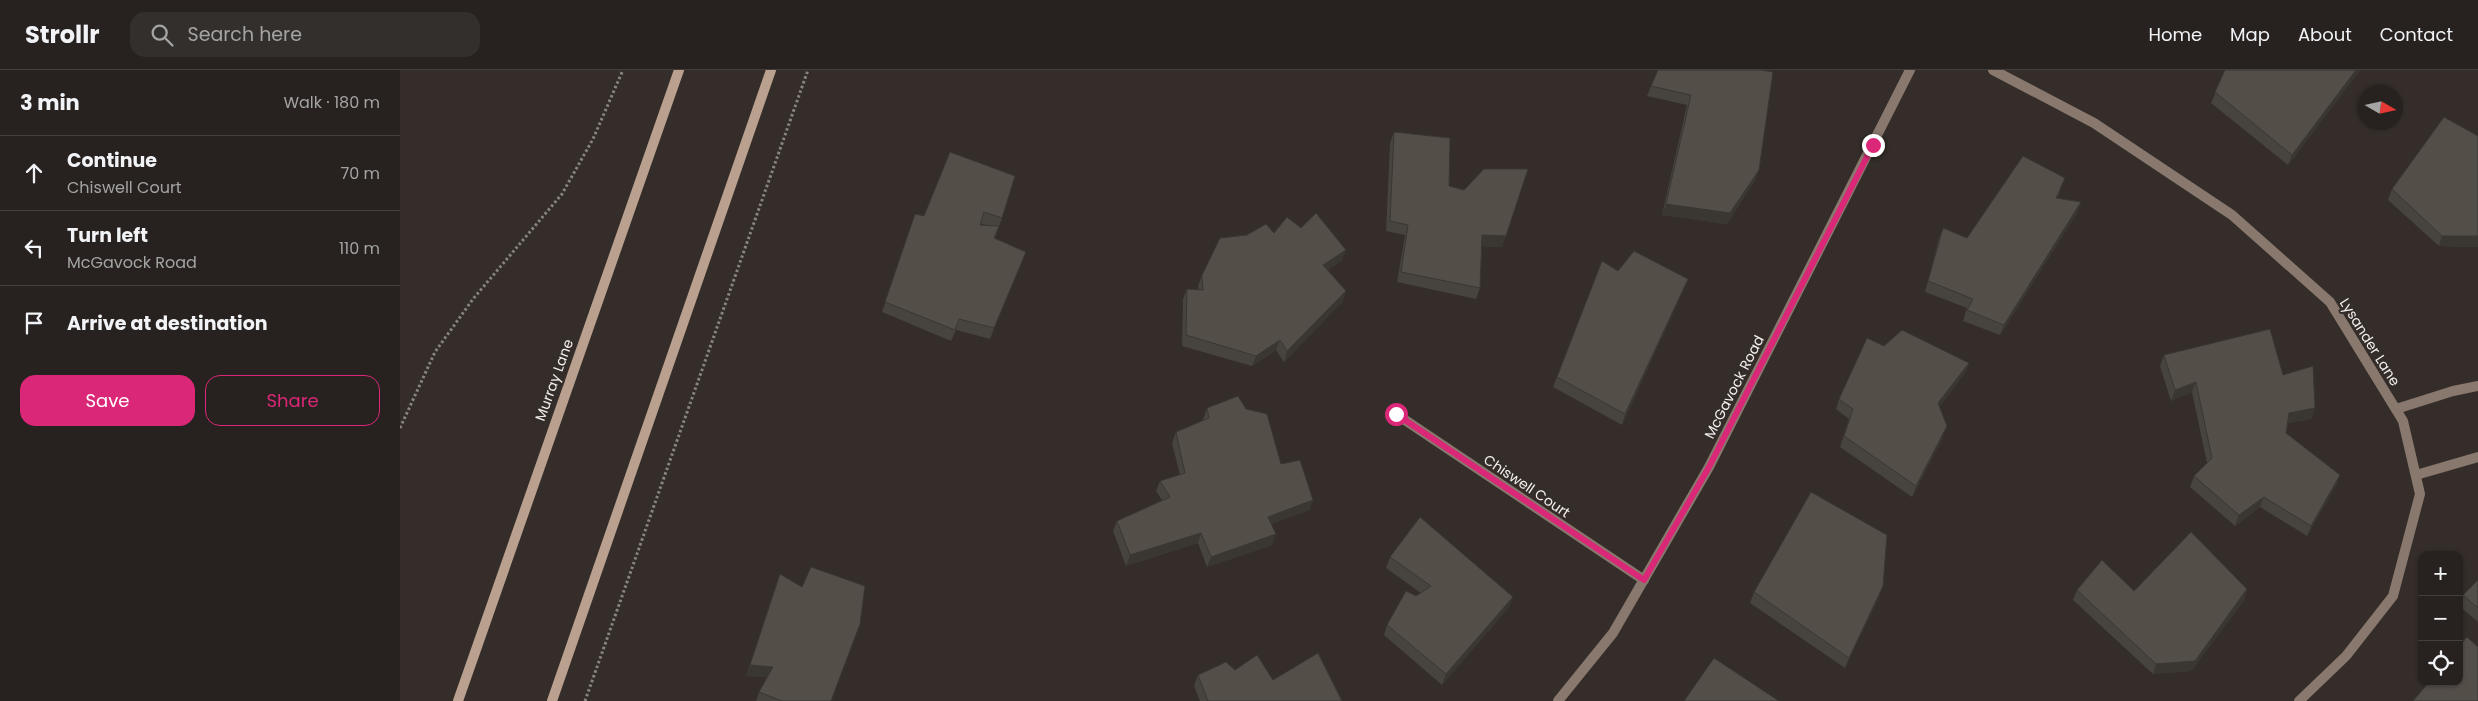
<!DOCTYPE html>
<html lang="en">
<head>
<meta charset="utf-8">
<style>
  :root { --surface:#27221f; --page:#332f2c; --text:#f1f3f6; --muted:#a4a4a4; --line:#433f3d; --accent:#db2777 }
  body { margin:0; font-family:Poppins,sans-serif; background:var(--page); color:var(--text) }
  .controls { position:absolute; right:15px; bottom:15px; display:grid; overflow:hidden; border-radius:10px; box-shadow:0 1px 4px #0004 }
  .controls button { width:45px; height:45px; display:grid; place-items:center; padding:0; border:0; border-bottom:1px solid var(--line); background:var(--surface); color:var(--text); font:25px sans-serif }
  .compass { position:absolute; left:1958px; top:15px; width:45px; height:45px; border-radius:50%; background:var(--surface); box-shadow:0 1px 4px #0004; rotate:99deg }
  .stop { position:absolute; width:15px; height:15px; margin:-11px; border:4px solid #db2777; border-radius:50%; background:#fff }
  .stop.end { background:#db2777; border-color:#fff; box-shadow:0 1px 5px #0008 }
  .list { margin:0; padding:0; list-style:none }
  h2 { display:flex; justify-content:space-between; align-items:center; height:65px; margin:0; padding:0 20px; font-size:21px }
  h2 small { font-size:16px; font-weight:400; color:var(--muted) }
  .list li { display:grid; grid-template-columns:32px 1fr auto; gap:15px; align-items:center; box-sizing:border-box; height:75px; padding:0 20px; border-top:1px solid var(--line) }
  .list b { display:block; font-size:19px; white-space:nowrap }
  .list p { margin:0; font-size:16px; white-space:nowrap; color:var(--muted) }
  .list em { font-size:16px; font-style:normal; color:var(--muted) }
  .actions { display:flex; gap:10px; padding:15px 20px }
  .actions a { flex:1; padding:11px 0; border:1px solid var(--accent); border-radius:15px; text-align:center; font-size:18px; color:var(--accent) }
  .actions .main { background:var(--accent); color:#fff }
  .icon { flex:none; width:28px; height:28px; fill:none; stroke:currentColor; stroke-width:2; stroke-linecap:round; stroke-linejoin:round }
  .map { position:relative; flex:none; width:2078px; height:631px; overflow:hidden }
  header { display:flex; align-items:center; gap:30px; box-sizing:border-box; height:70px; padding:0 25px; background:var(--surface); border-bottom:1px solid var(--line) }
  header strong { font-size:24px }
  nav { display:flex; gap:28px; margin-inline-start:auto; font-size:18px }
  .search { width:350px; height:45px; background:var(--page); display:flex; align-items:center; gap:12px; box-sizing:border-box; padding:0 18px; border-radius:15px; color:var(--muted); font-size:19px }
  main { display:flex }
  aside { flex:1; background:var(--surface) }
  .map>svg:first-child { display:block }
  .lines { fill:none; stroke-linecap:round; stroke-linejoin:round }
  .path { stroke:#8a8481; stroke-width:3; stroke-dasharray:2.5 2.5; stroke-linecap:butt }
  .street { stroke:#88786d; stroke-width:10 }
  .secondary { stroke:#baa18f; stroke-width:10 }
  .wall { fill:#47433e; fill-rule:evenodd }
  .shaded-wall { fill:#3a3732 }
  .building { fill:#534e48; stroke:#3a3732 }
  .route { stroke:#db2777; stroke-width:6 }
  .labels { text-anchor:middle; stroke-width:4; stroke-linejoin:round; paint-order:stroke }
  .street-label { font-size:14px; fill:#f5f0ee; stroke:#342d29 }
</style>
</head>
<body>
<header>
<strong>Strollr</strong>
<div class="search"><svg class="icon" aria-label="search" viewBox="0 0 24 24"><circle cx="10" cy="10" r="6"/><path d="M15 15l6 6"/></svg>Search here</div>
<nav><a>Home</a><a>Map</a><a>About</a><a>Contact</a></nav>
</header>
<main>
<aside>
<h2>3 min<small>Walk · 180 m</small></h2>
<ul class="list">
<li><svg class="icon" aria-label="ahead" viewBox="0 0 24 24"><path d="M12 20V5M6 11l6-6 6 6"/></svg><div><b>Continue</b><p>Chiswell Court</p></div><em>70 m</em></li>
<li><svg class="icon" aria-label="left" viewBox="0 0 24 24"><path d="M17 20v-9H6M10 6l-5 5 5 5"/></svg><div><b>Turn left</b><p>McGavock Road</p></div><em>110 m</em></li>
<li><svg class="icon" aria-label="arrive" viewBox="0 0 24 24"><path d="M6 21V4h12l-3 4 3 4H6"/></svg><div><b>Arrive at destination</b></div></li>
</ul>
<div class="actions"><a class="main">Save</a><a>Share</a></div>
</aside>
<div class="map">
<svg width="2078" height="631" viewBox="0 0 2078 631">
  <rect width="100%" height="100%" fill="#342d29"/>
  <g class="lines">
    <g class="path">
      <path d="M0,358L35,282L73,229L162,124L193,69L223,0"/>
      <path d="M185,631L408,0"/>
    </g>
    <g class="street">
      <path d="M1593,0L1694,53L1832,145L1930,232L2003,351L2020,424L1993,526L1946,586L1899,631"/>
      <path d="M1996,339L2053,321L2078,316"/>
      <path d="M996,344L1244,510"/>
      <path d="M2016,405L2078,387"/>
      <path d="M1158,631L1213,563L1309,397L1510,0"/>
    </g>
    <g class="secondary">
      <path d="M58,631L279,0"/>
      <path d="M152,631L371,0"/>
    </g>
  </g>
  <g class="wall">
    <path d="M1361,0L1359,100L1355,110L1327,154L1262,145L1287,35L1247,26L1251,16Z"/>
    <path d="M1825,0H1960L1888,95L1811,33Z"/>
    <path d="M994,62L1049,116L1064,120L1102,177L1082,176L1080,218L1076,229L997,212L1005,165L986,161L990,73Z"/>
    <path d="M2078,66V177L2039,176L1988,130L1992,119Z"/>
    <path d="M550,82L602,148L595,168L626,182L590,269L556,260L551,271L482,242L515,144L524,146ZM580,153L589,156L580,155Z"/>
    <path d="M1661,119L1657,129L1677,143L1600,265L1563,251L1567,238L1525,222L1539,168L1543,158L1567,168Z"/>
    <path d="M874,163L942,190L928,200L946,221L942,232L884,292L876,280L852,296L782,276L783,229L787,219L799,220L798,216L802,205Z"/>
    <path d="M1202,191L1218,201L1288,209L1284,219L1222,355L1153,317Z"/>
    <path d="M1484,276L1569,293L1565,303L1539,337L1543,367L1512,427L1440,377L1449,349L1436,339L1439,329Z"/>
    <path d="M1764,285L1883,305L1915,338L1911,349L1888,353L1886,363L1940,405L1936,415L1907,466L1860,437L1835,456L1790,417L1794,406L1807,393L1792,322L1771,331L1760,296Z"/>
    <path d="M807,338L881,394L913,430L909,440L871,454L872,475L807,497L798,473L726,496L713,461L717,451L762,430L756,421L760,411L780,405L772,373L776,362L803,350V349Z"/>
    <path d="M990,487L1109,537L1042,615L984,565L987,555L1016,526L1021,523L986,498Z"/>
    <path d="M2078,510V552L2059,536L2063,525Z"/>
    <path d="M376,515L402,517L431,631H356L359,622L367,607L346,606Z"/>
    <path d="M1483,516L1479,527L1445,598L1350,533L1354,522Z"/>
    <path d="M1847,519L1844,530L1791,601L1753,604L1673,530L1677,520L1734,521Z"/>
    <path d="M835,600L873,610L942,631H800L794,616L798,605Z"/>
  </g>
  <g class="shaded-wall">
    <path d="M1956,0H1960L1888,95L1892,85Z"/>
    <path d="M1359,100L1355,110L1327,154L1262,145L1266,134Z"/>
    <path d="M1681,132L1677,143L1600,265L1604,255Z"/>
    <path d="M1082,165L1106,166L1102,177L1079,176Z"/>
    <path d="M2042,166H2078V177L2039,176Z"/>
    <path d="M946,180L942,190L920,205L923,195Z"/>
    <path d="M626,182L622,193L590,269L594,258Z"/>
    <path d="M1288,209L1284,219L1222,355L1225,344Z"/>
    <path d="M946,221L942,232L884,292L887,281Z"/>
    <path d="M880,270L876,280L852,296L856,286Z"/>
    <path d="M1569,293L1565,303L1534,344L1538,333Z"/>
    <path d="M1796,312L1792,322L1771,331L1775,320Z"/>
    <path d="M1915,338L1911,349L1885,354L1889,343Z"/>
    <path d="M1547,356L1543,367L1512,427L1516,416Z"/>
    <path d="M1940,405L1936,415L1907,466L1911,456Z"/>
    <path d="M1864,427L1860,437L1835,456L1839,445Z"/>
    <path d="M913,430L909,440L864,457L868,447Z"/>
    <path d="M801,463L798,473L726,496L730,485Z"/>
    <path d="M876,464L872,475L807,497L811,487Z"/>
    <path d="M1483,516L1479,527L1445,598L1449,588Z"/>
    <path d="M1847,519L1844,530L1791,601L1753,604L1756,594Z"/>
    <path d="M1113,527L1109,537L1042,615L1046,604Z"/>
    <path d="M350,595L373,597L370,607L346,606Z"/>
  </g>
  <g class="building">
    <path d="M1258,0H1361L1373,2L1359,100L1330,143L1266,134L1291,25L1251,16Z"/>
    <path d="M1825,0H1956L1892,85L1815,22Z"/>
    <path d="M2044,47L2078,66V166H2042L1992,119Z"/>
    <path d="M994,62L1050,68L1049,116L1064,120L1084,99H1128L1106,166L1082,165L1080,218L1001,202L1008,155L990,151Z"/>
    <path d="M550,82L615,106L602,148L584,142L580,155L599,156L594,168L626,182L594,258L559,249L555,260L485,232L515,144L524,146Z"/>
    <path d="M1623,86L1665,108L1656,128L1681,132L1604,255L1567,240L1573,229L1528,211L1543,158L1567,168Z"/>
    <path d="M916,143L946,180L923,195L946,221L887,281L880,270L856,286L786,265L787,219L803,220L802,205L820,168L847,165L866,154L874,163L887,147L901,158Z"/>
    <path d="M1234,181L1288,209L1225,344L1157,307L1202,191L1218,201Z"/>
    <path d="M1870,259L1883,305L1913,296L1915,338L1889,343L1886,363L1940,405L1911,456L1864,427L1839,445L1794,406L1812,388L1796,312L1775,320L1764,285Z"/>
    <path d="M1502,260L1569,293L1538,333L1547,356L1516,416L1444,366L1453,339L1439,329L1467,268L1484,276Z"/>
    <path d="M838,326L846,339L867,344L881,394L900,390L913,430L868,447L876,464L811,487L801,463L730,485L717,451L770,427L760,411L785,403L776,362L809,348L807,338Z"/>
    <path d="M1411,422L1487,465L1483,516L1449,588L1354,522Z"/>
    <path d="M1020,447L1113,527L1046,604L987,555L1006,521L1016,526L1031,516L990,487Z"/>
    <path d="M1791,462L1847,519L1795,591L1756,594L1677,520L1702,490L1734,521Z"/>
    <path d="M411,497L465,516L460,554L431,631H382L359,622L373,597L350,595L380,504L402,517Z"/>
    <path d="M2078,510V538L2063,525Z"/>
    <path d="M2067,567L2078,577V631H2013L2029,612H2059V576Z"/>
    <path d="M918,583L942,631H808L798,605L826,592L835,600L857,585L873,610Z"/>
    <path d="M1314,588L1379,631H1284Z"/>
  </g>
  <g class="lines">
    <path class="route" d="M996,344L1244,510L1309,397L1473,75"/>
  </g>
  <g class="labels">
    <g class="street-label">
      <text transform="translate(1970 272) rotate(58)" y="5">Lysander Lane</text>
      <text transform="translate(154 310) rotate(-70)" y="5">Murray Lane</text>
      <text transform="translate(1334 317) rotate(-63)" y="5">McGavock Road</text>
      <text transform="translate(1127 416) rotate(34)" y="5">Chiswell Court</text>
    </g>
  </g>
</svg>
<div class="controls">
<button>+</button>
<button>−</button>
<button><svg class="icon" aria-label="locate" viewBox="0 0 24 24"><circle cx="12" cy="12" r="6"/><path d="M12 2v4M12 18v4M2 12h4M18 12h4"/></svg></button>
</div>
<svg class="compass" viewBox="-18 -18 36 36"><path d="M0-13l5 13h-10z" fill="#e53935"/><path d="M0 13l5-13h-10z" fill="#a4a4a4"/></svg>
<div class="stop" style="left:996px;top:344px"></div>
<div class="stop end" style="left:1473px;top:75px"></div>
</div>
</main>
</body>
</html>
